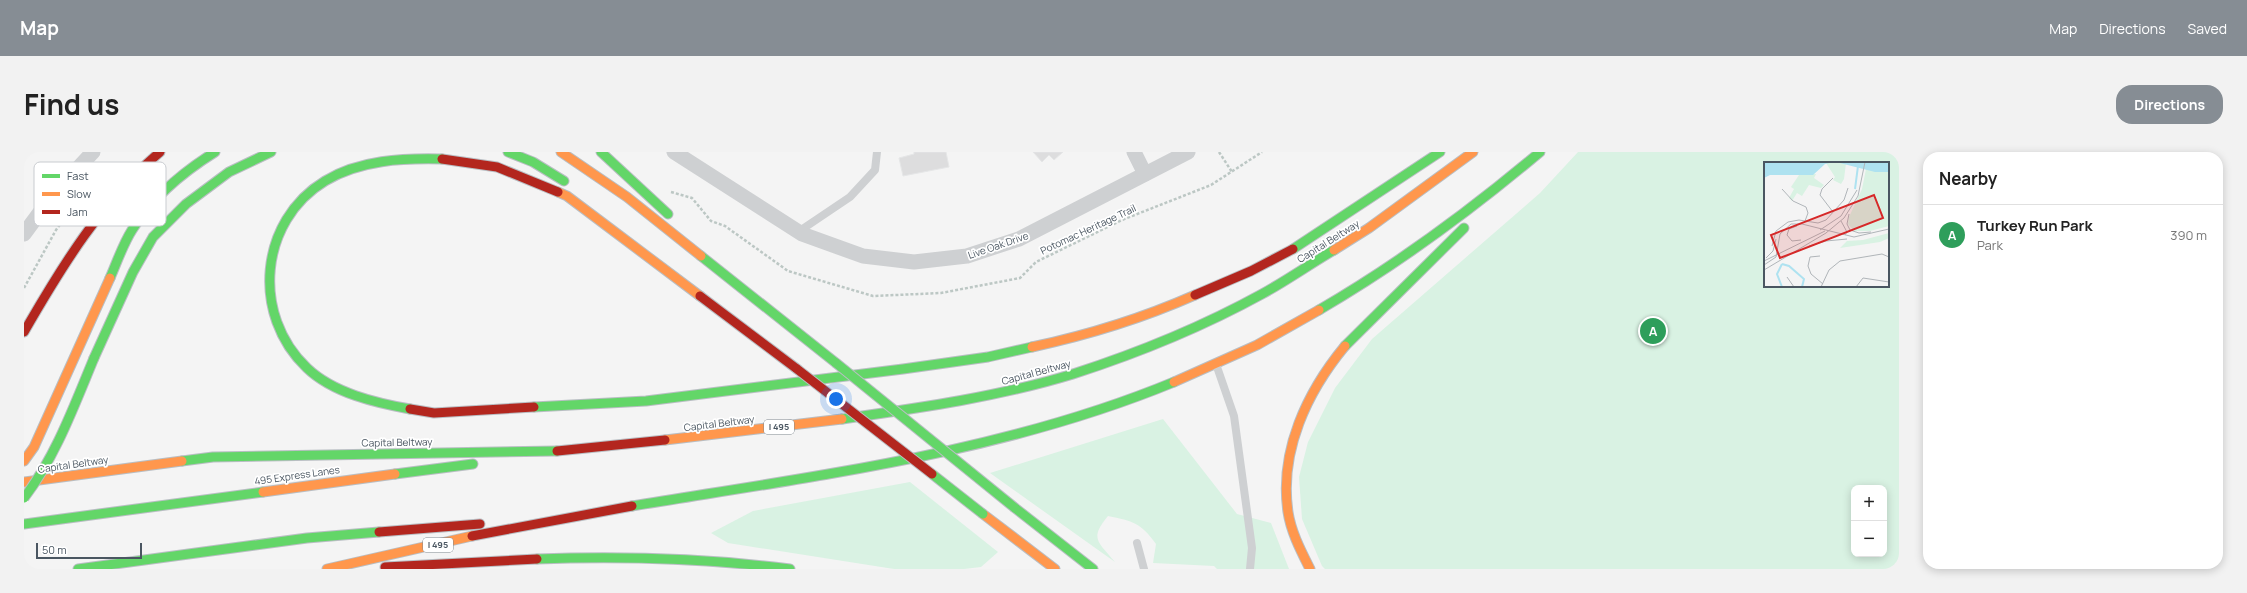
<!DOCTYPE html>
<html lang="en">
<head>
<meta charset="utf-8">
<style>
  :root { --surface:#fff; --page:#f2f2f2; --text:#222; --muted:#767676; --line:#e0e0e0; --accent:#868d94 }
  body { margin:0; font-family:Manrope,sans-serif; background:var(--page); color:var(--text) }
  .controls { position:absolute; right:12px; bottom:12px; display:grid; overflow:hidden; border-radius:8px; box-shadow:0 2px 10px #0003 }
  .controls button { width:36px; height:36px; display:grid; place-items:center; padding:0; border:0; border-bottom:1px solid var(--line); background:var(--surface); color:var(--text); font:20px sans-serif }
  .scale { position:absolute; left:12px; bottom:10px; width:106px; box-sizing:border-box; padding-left:4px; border:2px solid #4a5661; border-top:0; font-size:11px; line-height:14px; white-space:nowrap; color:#4a5661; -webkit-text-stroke:3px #fff; paint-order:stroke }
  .you { position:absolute; left:812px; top:247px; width:14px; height:14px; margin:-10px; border:3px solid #fff; border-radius:50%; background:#1a73e8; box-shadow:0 0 0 6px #1a73e833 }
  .badge { display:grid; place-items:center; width:26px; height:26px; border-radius:50%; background:var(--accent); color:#fff; font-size:13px; font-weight:700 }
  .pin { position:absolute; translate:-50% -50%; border:2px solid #fff; box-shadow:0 1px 4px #0006 }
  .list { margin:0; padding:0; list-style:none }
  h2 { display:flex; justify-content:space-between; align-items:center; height:52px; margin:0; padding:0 16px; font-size:17px }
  h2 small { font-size:13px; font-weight:400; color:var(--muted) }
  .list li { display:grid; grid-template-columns:26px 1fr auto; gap:12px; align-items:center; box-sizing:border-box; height:60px; padding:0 16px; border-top:1px solid var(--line) }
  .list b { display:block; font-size:15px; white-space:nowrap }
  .list p { margin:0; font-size:13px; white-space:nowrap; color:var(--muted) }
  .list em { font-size:13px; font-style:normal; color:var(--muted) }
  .map { position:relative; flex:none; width:1875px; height:417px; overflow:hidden; border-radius:16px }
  header { display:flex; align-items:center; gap:24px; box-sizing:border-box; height:56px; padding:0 20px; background:var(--accent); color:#fff }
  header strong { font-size:19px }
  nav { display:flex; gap:22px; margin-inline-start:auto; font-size:14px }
  .intro { display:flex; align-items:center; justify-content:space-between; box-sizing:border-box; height:96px; padding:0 24px }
  h1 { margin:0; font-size:28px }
  .button { padding:10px 18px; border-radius:16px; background:var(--accent); color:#fff; font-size:14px; font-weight:700 }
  main { display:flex; gap:24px; padding:0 24px }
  aside { flex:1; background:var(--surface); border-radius:16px; box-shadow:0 2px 10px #0003 }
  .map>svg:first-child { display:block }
  .green { fill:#d9f2e3; fill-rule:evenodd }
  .building { fill:#ddddde; stroke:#e5e6e7 }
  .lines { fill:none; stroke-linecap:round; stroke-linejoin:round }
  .fast-casing { stroke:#b9bec3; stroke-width:11 }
  .slow-casing { stroke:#b9bec3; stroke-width:11 }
  .jam-casing { stroke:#b9bec3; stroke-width:11 }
  .path { stroke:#bcc7c4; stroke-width:2.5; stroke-dasharray:3 2; stroke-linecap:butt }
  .lane { stroke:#ced0d2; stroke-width:8 }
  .street { stroke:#ced0d2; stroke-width:15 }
  .fast { stroke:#63d668; stroke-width:9 }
  .slow { stroke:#ff974d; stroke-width:9 }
  .jam { stroke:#b3261e; stroke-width:9 }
  .fast-bridge-casing { stroke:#b9bec3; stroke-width:11; stroke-linecap:butt }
  .jam-bridge-casing { stroke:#b9bec3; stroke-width:11; stroke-linecap:butt }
  .fast-bridge { stroke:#63d668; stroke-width:9 }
  .jam-bridge { stroke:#b3261e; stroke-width:9 }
  .labels { text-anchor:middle; stroke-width:3.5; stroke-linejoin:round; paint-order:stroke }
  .shield { fill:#fff; stroke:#808990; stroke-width:1 }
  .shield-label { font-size:9px; font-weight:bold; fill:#4a5661 }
  .street-label { font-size:10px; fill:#4a5661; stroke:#fff }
  .inset-river { fill:none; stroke:#aee2f0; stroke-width:2 }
  .inset-road { fill:none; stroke:#b0b5b9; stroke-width:1 }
  .view { fill:#d62828; fill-opacity:0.15; stroke:#d62828; stroke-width:2 }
  .inset-edge { fill:none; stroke:#4a5661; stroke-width:2 }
  .key { fill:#fff; stroke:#c9ccd0; stroke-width:1 }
  .key-label { font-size:11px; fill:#4a5661 }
</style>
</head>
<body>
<header>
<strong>Map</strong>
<nav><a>Map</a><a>Directions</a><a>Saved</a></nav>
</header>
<div class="intro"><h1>Find us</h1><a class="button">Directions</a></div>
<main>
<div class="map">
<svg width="1875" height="417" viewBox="0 0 1875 417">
  <rect width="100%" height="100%" fill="#f4f4f4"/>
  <g class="green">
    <path d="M1554,0H1875V417H1301L1298,414L1278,367L1275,325L1284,290L1311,236L1348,187L1516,41ZM1741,11H1864V134H1741ZM1830,336H1860V402H1830Z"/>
    <path d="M1139,267L1213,362L1247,371L1265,417H1193L1190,414L1129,411L1132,392C1117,371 1109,369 1084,364C1065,387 1074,389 1091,410L966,321Z"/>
    <path d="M886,330L974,400L957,415L940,417H870L704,391L687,381L729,359Z"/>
  </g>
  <g class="building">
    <path d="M890,0H922L925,15L879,24L875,6L890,2Z"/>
    <path d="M1009,0H1039L1030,8L1025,3L1018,10Z"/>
  </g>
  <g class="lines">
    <defs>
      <g id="fast">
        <path d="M484,0L509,10L540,29"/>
        <path d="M577,0L644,62"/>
        <path d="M1269,97L1416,0"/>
        <path d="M677,104L812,211"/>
        <path d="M86,126C93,110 99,92 108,78C128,46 159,20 191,0"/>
        <path d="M1295,158C1374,112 1446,59 1516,0"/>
        <path d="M1321,194L1440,76"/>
        <path d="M70,206L109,120L129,85L162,52L205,20L247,0"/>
        <path d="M510,255L622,249L879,217L964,205L1008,195"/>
        <path d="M386,257C352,251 309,241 283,216C227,163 235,69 301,29C335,8 379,6 418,7"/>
        <path d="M818,267C895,256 974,245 1049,222C1114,201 1178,175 1238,142C1262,129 1286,112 1310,98"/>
        <path d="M158,309L189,305L533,299"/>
        <path d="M371,322L449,312"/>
        <path d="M608,354C790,324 978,301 1150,230"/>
        <path d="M991,356L1069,417"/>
        <path d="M0,372L239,340"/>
        <path d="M513,407C598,404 681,406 766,417"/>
        <path d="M54,417L283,386L355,380"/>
      </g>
      <g id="slow">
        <path d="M537,0L603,45L677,104"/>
        <path d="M534,40L543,44L676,144"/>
        <path d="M1310,98L1345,76L1449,0"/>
        <path d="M1008,195C1064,183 1119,166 1171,143"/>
        <path d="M1150,230L1233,193L1295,158"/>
        <path d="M641,288L818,267"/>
        <path d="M0,309L10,295L86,126"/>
        <path d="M0,330L158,309"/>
        <path d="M239,340L371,322"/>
        <path d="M959,362L1031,417"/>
        <path d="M303,417L448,384"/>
        <path d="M1286,417C1277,399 1267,380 1264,360C1255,299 1283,240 1321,194"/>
      </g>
      <g id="jam">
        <path d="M418,7L473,15L534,40"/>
        <path d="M1171,143L1227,119L1269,97"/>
        <path d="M676,144L773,217"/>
        <path d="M0,180C38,114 77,50 136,0"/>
        <path d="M386,257L410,261L510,255"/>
        <path d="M533,299L641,288"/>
        <path d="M355,380L456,372"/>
        <path d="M448,384L608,354"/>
        <path d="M361,415L513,407"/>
      </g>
    </defs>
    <use href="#fast" class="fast-casing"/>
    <use href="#slow" class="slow-casing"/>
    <use href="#jam" class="jam-casing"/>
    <g class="path">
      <path d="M1195,0L1208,20"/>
      <path d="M647,40L668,46L687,69L701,74L764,119L849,144L917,141L996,126L1012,110L1098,68L1187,33L1238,0"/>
      <path d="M0,136L32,78L63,36L86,21"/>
    </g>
    <g class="lane">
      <path d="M774,80L826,45L851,18L853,0"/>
      <path d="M1192,212L1210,264L1228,396L1226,417"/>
      <path d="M1113,391L1120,417"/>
    </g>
    <g class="street">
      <path d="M650,0L778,82L839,104L890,110L943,104L995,87L1164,0"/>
      <path d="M1110,0L1121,22"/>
      <path d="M0,82L28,44L69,0"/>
    </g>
    <use href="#fast" class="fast"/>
    <use href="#slow" class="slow"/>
    <use href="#jam" class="jam"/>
    <defs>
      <g id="fast-bridge">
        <path d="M812,211L991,356"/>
        <path d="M908,322L959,362"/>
        <path d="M0,346C32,304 50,254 70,206"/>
      </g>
      <path id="jam-bridge" d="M773,217L908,322"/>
    </defs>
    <use href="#fast-bridge" class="fast-bridge-casing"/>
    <use href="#jam-bridge" class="jam-bridge-casing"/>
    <use href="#fast-bridge" class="fast-bridge"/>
    <use href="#jam-bridge" class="jam-bridge"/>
  </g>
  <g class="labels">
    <g class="shield">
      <rect x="740" y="268" width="30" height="14" rx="3"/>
      <rect x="399" y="386" width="30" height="14" rx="3"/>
    </g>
    <g class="shield-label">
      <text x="755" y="278">I 495</text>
      <text x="414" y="396">I 495</text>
    </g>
    <g class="street-label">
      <text transform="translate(1064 77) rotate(-25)" y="4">Potomac Heritage Trail</text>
      <text transform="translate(1304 89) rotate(-32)" y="4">Capital Beltway</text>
      <text transform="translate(974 93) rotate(-19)" y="4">Live Oak Drive</text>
      <text transform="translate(1012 220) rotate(-15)" y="4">Capital Beltway</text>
      <text transform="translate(695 271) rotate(-7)" y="4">Capital Beltway</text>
      <text transform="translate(373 290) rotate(-1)" y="4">Capital Beltway</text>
      <text transform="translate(49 312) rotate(-8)" y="4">Capital Beltway</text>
      <text transform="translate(273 323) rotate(-8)" y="4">495 Express Lanes</text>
    </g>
  </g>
  <g transform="translate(1740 10)">
    <rect width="125" height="125" fill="#f4f4f4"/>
    <path d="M62,1H82L80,17L77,22L69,18L71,15ZM102,7L125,10V64L106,69H90L84,62L85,55L98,27ZM52,12L50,16L60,23L57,26L45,23L38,34L33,31L28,39L25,36L30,27L27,25L35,13ZM125,71V76L116,80L76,86L83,79L99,78Z" fill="#d9f2e3"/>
    <path d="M0,0H71L61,2L49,13H6L0,16ZM72,0H125V10H111Z" fill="#aee2f0"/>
    <path class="inset-river" d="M91,27L94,4M18,102L25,104L40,117L38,125M18,102L13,112L18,125"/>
    <path class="inset-road" d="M69,16L58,27L56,33L69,50M18,27L29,39L42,45L44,51L41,59M85,52L83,62L86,68L95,71L107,70M77,59L83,70L81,73M33,64L25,67L23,73L28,79L37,78M56,68L77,54L93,28M8,84L12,69L24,60L35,58L54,61L62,58L80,38L84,26M45,84L62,79L83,77M56,94L46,95L44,104L47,112L59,122M2,96L9,89L12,77M0,99L61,69M0,103L12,95L16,72L27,62H38L90,75L125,67M0,108L62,71L80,56L94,34L101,0M23,115L30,125M57,125L65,108L76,99L118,92L125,95M92,125L99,116L125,120"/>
    <path class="view" d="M110,33L119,56L16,96L7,73Z"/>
    <rect width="125" height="125" class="inset-edge"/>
  </g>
  <rect x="10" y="10" width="132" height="64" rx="6" class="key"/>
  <rect x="18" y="22" width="18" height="4" fill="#63d668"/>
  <rect x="18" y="40" width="18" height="4" fill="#ff974d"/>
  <rect x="18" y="58" width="18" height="4" fill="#b3261e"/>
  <g class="key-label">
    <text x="43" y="28">Fast</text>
    <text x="43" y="46">Slow</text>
    <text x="43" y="64">Jam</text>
  </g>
</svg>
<div class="controls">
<button>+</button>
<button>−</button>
</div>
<div class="scale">50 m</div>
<div class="you"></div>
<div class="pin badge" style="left:1629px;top:179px;background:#2e9e5b">A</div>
</div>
<aside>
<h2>Nearby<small></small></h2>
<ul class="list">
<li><span class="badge" style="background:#2e9e5b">A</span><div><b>Turkey Run Park</b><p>Park</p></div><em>390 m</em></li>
</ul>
</aside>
</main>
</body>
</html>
